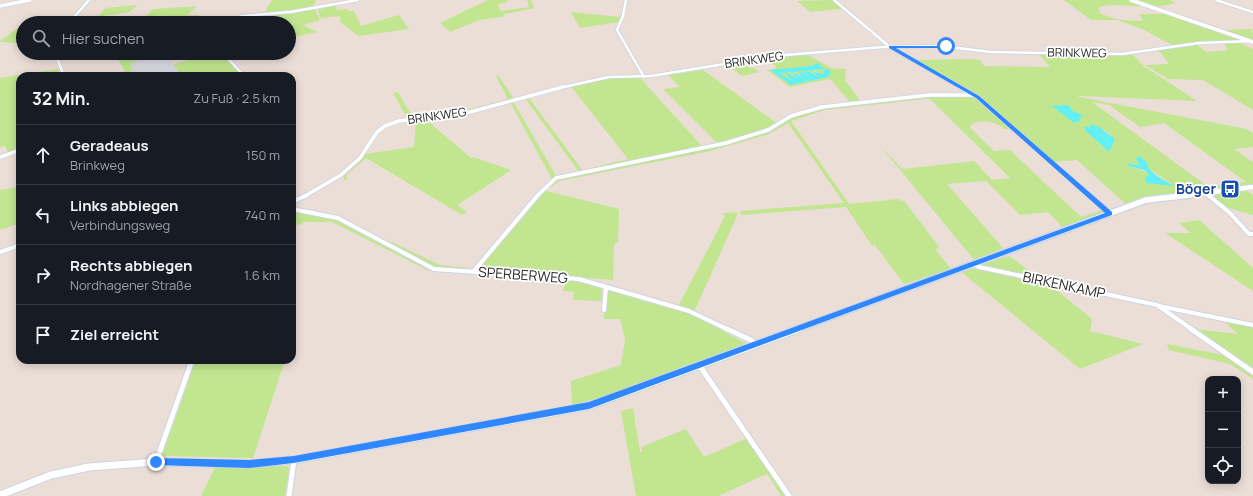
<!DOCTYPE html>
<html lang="de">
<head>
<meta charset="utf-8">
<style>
  :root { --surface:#171b24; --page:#20242c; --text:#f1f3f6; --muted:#9ea1a6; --line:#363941 }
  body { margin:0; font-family:Manrope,sans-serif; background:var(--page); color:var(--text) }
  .controls { position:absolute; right:12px; bottom:12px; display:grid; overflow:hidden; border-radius:8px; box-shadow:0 2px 10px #0003 }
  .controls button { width:36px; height:36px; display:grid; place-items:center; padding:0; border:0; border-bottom:1px solid var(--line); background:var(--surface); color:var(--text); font:20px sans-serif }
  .stop { position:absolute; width:12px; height:12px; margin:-9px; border:3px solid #3087ff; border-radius:50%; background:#fff }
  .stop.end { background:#3087ff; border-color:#fff; box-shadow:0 1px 4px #0008 }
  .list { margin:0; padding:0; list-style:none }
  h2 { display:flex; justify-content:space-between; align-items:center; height:52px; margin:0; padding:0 16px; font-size:17px }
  h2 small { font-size:13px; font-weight:400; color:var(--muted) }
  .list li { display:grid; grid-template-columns:26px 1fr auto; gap:12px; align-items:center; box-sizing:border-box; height:60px; padding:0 16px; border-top:1px solid var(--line) }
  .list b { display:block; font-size:15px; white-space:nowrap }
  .list p { margin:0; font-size:13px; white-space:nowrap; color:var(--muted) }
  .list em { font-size:13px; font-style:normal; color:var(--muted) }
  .icon { flex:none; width:22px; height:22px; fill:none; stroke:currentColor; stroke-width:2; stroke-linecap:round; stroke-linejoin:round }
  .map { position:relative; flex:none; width:1253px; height:496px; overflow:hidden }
  .search { position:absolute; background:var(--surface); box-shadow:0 2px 10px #0003; left:16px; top:16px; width:280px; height:44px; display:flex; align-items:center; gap:10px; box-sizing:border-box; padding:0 14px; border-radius:22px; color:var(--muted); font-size:15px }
  .panel { position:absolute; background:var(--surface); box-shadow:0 2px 10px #0003; left:16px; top:72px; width:280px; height:292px; border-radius:12px }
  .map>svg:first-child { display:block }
  .industrial { fill:#d9d9e2 }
  .green { fill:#c1e68f; fill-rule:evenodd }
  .water { fill:#62f0f5 }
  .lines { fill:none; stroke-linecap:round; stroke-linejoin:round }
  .street-far3-casing { stroke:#ccd5e2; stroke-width:4 }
  .street-far2-casing { stroke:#ccd5e2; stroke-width:5 }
  .street-far1-casing { stroke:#ccd5e2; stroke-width:6 }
  .street-casing { stroke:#ccd5e2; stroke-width:7 }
  .secondary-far3-casing { stroke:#ccd5e2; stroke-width:5 }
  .secondary-far2-casing { stroke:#ccd5e2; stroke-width:6 }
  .secondary-far1-casing { stroke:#ccd5e2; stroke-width:8 }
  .secondary-casing { stroke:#ccd5e2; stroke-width:9 }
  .street-far3 { stroke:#fff; stroke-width:2.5 }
  .street-far2 { stroke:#fff; stroke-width:3.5 }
  .street-far1 { stroke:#fff; stroke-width:4 }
  .street { stroke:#fff; stroke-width:5 }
  .secondary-far3 { stroke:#fff; stroke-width:3.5 }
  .secondary-far2 { stroke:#fff; stroke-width:4.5 }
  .secondary-far1 { stroke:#fff; stroke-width:5.5 }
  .secondary { stroke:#fff; stroke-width:7 }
  .route { fill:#3087ff }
  .labels { text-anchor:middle; stroke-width:3.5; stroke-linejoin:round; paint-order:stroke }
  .far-street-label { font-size:12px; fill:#272727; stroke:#fff }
  .transit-label { font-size:14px; font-weight:bold; fill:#164399; stroke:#fff; text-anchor:end }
  .street-label { font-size:14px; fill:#272727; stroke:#fff }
</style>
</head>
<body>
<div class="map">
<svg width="1253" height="496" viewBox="0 0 1253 496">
  <rect width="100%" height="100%" fill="#ebded7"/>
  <path class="industrial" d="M165,53L182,76H129L132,75L130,70V63Z"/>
  <g class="green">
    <path d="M272,0H316L312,8L264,13Z"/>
    <path d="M488,0H507L508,2L498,4L501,11L529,7L527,0H531L534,8L505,14L502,17L479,20L450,32L440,23Z"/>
    <path d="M832,0L842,9L810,12L797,1Z"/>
    <path d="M1064,0H1128L1142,6C1127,7 1112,2 1098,8L1101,14L1120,20L1143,21L1139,14H1165L1244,41L1174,46L1142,29L1117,20H1091Z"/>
    <path d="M1133,0H1170L1176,3L1156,7L1223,30L1253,29L1251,32L1253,33V40Z"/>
    <path d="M138,5L129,12L98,17L105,8Z"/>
    <path d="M335,5L337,10L348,9V11H354L361,26L399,15L409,29L358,36L340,22V16L320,18L318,10Z"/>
    <path d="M197,6L187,15H199L195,23H140L153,9Z"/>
    <path d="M315,9L320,20L303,25L317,32L289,38V23H265L276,21L272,15Z"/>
    <path d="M571,12L621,17L619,22L580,28Z"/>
    <path d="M23,24V43L0,42V41Z"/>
    <path d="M1224,43H1240L1253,49V110L1203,80L1168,79L1145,65L1169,64L1160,52L1156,49L1196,44L1206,52L1228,50Z"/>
    <path d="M114,53H166L130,63L133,70L130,71L132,75L112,76L125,71Z"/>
    <path d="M220,53L242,76H182L173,64Z"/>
    <path d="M1039,54L1133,55L1143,65H1142L1197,101L1078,96L1079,97L1247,129L1253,133V147L1234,149L1253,162V186L1128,206L1077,160L1052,162L972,91L916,60L972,59L980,60L984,66L1050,67ZM1092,102L1109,105L1140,127L1164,123L1246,182L1207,186ZM1084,127H1099L1111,135L1109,152L1085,130ZM1146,161L1148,168L1173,185C1158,179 1145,170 1129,166L1127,163L1137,165Z"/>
    <path d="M808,55L831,68L846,69L845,80L861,102L851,103L830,79L790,87L767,70L777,68L766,58ZM812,66L824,69L779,72L791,82H795L785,75L789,74L799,79L792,74L794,73L806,79L799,73L802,72L813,78L805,72H808L817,77H819L813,72L815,71L828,77L791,85L771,71Z"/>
    <path d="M742,62L750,68H754L759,72L742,76L726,65Z"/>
    <path d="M58,69L61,76H20V149L8,153L5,146L0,147V78Z"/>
    <path d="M703,70L778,124L763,131L717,143L663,89L680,87L668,75Z"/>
    <path d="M498,75L514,99L466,113L397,121L407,118L393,93L398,92L413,118L469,109L508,99L496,76Z"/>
    <path d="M639,77L702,146L591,170L590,168L628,159L570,85L610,78Z"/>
    <path d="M928,96H973L1011,129H1005C996,122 984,119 972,124L970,128L994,151L1010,150L1081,217L1103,210L1107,213L1064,229L1048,212L1020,215L986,181L947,184L1003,248L975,261L878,143L902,169L974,161L992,180L1010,178L930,99H925L825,110L791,121L849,204L898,199L905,202L940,248L935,249L951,269L904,284L875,245L872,246L846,207L742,215L740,211L844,203L788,123L767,135L706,152L559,181L549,188L546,187L552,181L560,178L726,143L773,129L791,117L823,108Z"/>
    <path d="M525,98H529L583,171L579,172Z"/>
    <path d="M513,101L556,176L552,179L510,102Z"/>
    <path d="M425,119L471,158L473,157L511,170L457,205L467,212L462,215L366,158L346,175L348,179L345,180L342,175L364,154L414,147L416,120Z"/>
    <path d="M20,187V223L0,230V190Z"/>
    <path d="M544,189L547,190L546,191L619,209L618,242L614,244L613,280L477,269Z"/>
    <path d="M1245,190L1253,195V215L1225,207L1209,194Z"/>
    <path d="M292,210L337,219L432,269L429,271L332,222H304L299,225L292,223Z"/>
    <path d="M737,212V216L694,312L678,307L725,216L723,213Z"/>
    <path d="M1199,220L1253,268V291L1165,233H1191L1179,223Z"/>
    <path d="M392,242L440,265L470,268L469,271L436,268L387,243Z"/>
    <path d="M1009,256L1038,277L1064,283L1065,285L985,268L981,264Z"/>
    <path d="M969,268L1049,284L1092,319L1090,331L1143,344L1080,369L960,271L970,269Z"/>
    <path d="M566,279L602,288V301L573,300L574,292L563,291Z"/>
    <path d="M607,289L687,312L749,345L607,396L572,405L571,381L621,365L625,339L620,319H604Z"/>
    <path d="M1223,320L1253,326V370L1195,329L1238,334Z"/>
    <path d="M1167,344L1228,356L1253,374V379L1230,364L1169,350Z"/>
    <path d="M196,360H285L253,458L162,456Z"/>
    <path d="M633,408L640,452H642L641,447L686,429L704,457L747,438L787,496H781L767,474L718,496H636L621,411Z"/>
    <path d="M287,466L289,469L285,496H201L215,467Z"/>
  </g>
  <g class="water">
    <path d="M817,63L825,69L779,73L794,82L785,74H789L799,79L791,73H794L805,79L798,73L802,72L811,78L804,72L808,71L819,77L812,71L823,74L824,70L828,69L831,72L828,77L791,85L770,70L812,66Z"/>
    <path d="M1068,105L1073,111L1084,116L1079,117L1080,121L1074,123L1052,106Z"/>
    <path d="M1090,124L1099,127L1115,139L1109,152L1085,130L1084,127H1091Z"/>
    <path d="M1140,157L1146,161C1149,174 1163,179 1174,186L1146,183L1145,179L1149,174L1144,170L1129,166L1127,163L1137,165L1139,163L1135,158Z"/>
  </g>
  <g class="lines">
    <defs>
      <g id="street-far3">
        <path d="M626,0L623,16L617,30L644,77"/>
        <path d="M834,0L890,47L961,88"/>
        <path d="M1216,0L1253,12"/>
        <path d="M69,23L89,0"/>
        <path d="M214,23L243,16L290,12L358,0"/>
        <path d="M55,53L64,76"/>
        <path d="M223,53L244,76"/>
        <path d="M559,88L609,77L651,76L773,56L883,47L941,46L991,52L1122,54L1199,43L1251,41"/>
      </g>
      <g id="street-far2">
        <path d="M959,87L977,97L1090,196"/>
        <path d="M0,157L20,150"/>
        <path d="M1206,193L1209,196"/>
        <path d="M305,196L341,175L360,158L377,132L385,126L399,121L470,112L563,87"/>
        <path d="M537,196L556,178L726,143L768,130L791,116L822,107L929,95H974"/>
      </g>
      <g id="street-far1">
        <path d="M1089,195L1110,213"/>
        <path d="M1208,195L1230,213L1249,234H1253"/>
        <path d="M292,202L307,195"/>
        <path d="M292,209L338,218L434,269L579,279L689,311L729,330"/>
        <path d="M0,252L20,245"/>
        <path d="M972,264L979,267L1157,305L1193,330"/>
        <path d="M473,272L538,195"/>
        <path d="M1159,306L1253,325"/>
        <path d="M604,310L606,287"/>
      </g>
      <g id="street">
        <path d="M727,329L751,340L755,344"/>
        <path d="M1191,329L1253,372"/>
        <path d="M699,365L789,496"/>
        <path d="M156,462L192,360"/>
        <path d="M289,496L294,460"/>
      </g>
      <g id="secondary-far3">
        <path d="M1131,0L1253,42"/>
        <path d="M0,6L30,0"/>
      </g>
      <path id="secondary-far2" d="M1182,196L1253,187"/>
      <path id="secondary-far1" d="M795,330L1146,200L1190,195"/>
      <path id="secondary" d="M0,495L51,475L89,467L156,462L249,464L294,460L589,406L798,329"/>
    </defs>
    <use href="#street-far3" class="street-far3-casing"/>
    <use href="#street-far2" class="street-far2-casing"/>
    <use href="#street-far1" class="street-far1-casing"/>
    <use href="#street" class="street-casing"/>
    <use href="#secondary-far3" class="secondary-far3-casing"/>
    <use href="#secondary-far2" class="secondary-far2-casing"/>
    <use href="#secondary-far1" class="secondary-far1-casing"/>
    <use href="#secondary" class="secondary-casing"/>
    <use href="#street-far3" class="street-far3"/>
    <use href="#street-far2" class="street-far2"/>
    <use href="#street-far1" class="street-far1"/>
    <use href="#street" class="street"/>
    <use href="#secondary-far3" class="secondary-far3"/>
    <use href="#secondary-far2" class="secondary-far2"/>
    <use href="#secondary-far1" class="secondary-far1"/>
    <use href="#secondary" class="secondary"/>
  </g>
  <path class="route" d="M889,46H948L946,48H896L979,96L1112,212V215L589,409L294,463L249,468L153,465V459L156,458L249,460L294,456L589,402L1105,213L976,98L889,48Z"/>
  <defs>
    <symbol id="bus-square" viewBox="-11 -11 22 22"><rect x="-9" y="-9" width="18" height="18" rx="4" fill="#1a4fb4" stroke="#fff"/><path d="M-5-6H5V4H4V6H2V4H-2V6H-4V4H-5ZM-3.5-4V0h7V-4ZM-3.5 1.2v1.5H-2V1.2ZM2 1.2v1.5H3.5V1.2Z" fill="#fff"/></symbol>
  </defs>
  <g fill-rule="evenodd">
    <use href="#bus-square" x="1219" y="178" width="22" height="22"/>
  </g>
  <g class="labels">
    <g class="far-street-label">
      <text transform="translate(1077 53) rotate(1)" y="4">BRINKWEG</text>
      <text transform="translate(754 60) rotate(-8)" y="4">BRINKWEG</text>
      <text transform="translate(437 116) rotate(-8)" y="4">BRINKWEG</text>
    </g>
    <g class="transit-label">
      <text x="1216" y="194">Böger</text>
    </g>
    <g class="street-label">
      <text transform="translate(523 275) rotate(4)" y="5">SPERBERWEG</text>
      <text transform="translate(1064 285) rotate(12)" y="5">BIRKENKAMP</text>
    </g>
  </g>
</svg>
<div class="controls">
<button>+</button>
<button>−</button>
<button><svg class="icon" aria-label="locate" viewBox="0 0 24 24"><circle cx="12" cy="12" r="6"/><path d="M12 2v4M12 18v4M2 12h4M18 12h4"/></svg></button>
</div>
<div class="stop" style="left:946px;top:46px"></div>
<div class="stop end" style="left:156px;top:462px"></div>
<div class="search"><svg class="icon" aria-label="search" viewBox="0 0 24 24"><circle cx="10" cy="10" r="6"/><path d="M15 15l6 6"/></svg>Hier suchen</div>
<section class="panel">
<h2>32 Min.<small>Zu Fuß · 2.5 km</small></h2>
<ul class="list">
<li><svg class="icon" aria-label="ahead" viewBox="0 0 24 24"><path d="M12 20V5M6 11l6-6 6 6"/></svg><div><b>Geradeaus</b><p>Brinkweg</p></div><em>150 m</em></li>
<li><svg class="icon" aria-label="left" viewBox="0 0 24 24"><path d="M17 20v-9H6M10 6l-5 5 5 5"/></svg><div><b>Links abbiegen</b><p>Verbindungsweg</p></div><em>740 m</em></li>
<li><svg class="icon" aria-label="right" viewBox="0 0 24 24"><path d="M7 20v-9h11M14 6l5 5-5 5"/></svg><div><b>Rechts abbiegen</b><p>Nordhagener Straße</p></div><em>1.6 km</em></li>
<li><svg class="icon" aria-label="arrive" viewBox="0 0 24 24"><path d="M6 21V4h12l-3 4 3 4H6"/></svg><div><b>Ziel erreicht</b></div></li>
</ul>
</section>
</div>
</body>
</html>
